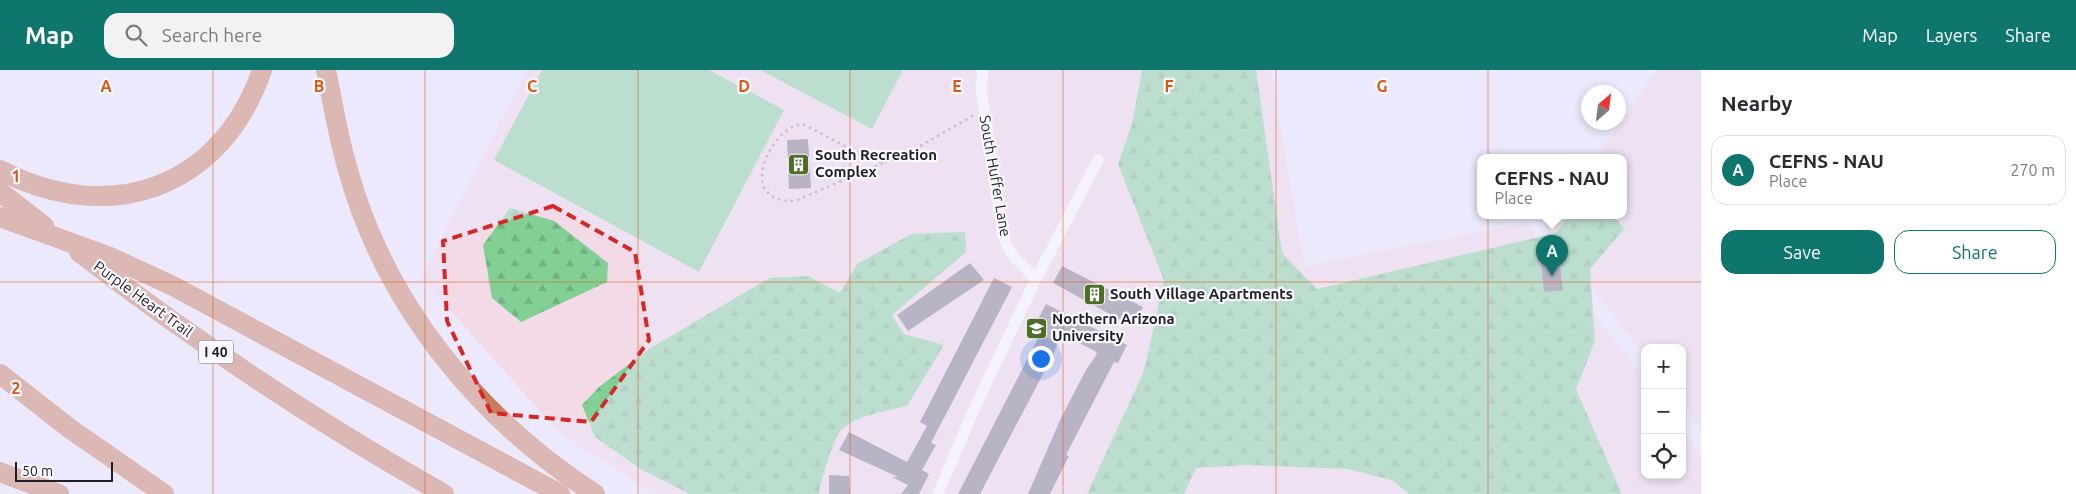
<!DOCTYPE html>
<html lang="en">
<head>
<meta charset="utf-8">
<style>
  :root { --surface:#fff; --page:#f2f2f3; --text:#2b2b33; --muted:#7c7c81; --line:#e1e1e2; --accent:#0f766e }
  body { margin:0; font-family:Ubuntu,sans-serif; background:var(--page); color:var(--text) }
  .controls { position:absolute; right:15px; bottom:15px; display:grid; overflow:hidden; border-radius:10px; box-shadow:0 2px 8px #0003 }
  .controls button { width:45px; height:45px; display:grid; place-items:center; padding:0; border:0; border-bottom:1px solid var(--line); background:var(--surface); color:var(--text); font:25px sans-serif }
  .compass { position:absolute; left:1581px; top:15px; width:45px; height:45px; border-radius:50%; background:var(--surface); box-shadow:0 2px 8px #0003; rotate:28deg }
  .scale { position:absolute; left:15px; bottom:12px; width:98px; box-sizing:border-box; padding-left:5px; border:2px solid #201f26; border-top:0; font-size:14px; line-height:18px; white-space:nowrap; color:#201f26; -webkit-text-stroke:4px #f9f8ff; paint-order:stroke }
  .you { position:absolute; left:1040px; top:288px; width:18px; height:18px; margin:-12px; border:4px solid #fff; border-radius:50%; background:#1a73e8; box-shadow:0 0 0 8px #1a73e833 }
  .badge { display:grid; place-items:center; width:32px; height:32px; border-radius:50%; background:var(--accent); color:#fff; font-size:16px; font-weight:700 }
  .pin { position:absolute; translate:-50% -41px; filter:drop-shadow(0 1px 2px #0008) }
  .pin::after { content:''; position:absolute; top:26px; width:18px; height:15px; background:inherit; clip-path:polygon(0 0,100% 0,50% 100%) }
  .popup { position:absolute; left:1477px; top:84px; width:150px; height:65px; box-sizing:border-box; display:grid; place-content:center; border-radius:10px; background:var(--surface); filter:drop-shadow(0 1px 4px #0005); font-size:16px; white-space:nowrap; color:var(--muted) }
  .popup b { font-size:19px; color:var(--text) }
  .popup::after { content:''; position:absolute; left:50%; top:100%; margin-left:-10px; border:10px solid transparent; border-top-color:var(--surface) }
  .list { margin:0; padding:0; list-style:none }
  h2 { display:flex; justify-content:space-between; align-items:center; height:65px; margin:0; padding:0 20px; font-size:21px }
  h2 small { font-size:16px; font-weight:400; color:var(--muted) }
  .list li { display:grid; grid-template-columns:32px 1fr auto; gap:15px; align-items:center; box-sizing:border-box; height:70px; margin:0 10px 10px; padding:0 10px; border:1px solid var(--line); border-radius:15px }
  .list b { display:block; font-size:19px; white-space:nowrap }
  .list p { margin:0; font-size:16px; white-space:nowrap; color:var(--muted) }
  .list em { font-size:16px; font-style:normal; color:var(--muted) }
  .actions { display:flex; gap:10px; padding:15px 20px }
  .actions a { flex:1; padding:11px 0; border:1px solid var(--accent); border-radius:15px; text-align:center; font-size:18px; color:var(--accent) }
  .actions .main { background:var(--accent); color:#fff }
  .icon { flex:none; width:28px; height:28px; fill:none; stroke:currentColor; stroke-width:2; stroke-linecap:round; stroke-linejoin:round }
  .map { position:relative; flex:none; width:1701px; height:424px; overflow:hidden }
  header { display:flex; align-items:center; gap:30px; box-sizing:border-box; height:70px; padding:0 25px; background:var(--accent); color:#fff }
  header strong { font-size:24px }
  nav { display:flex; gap:28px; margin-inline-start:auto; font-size:18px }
  .search { width:350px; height:45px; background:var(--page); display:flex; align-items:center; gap:12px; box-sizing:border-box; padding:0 18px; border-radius:15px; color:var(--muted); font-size:19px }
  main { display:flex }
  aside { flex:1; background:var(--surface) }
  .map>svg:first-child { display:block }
  .education { fill:#f2dae6 }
  .forest { fill:url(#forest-firs) }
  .park { fill:#83d097 }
  .building { fill:#7c7483 }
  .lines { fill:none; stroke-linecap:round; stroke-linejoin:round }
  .path { stroke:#92909d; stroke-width:2.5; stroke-dasharray:2.5 4; stroke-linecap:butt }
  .street { stroke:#fff; stroke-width:11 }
  .highway { stroke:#ca7d5d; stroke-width:20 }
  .marked { fill:none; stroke:#d62828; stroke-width:4; stroke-dasharray:10 6; stroke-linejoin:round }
  .grid { fill:none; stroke:#de560d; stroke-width:1; stroke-opacity:0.55 }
  .labels { text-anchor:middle; stroke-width:4.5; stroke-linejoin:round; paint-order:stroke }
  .shield { fill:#f9f8ff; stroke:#616067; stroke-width:1 }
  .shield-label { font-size:14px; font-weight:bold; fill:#201f26 }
  .poi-label { font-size:15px; font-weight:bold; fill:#201f26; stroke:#f9f8ff; text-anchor:start }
  .street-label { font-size:15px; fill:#201f26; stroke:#f9f8ff }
  .grid-label { font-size:16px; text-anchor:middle; font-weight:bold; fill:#de560d; stroke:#f9f8ff; stroke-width:4.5; stroke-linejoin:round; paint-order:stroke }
</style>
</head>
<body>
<header>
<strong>Map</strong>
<div class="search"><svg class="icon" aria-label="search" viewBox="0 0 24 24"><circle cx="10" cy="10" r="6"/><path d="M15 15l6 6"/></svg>Search here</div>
<nav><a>Map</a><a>Layers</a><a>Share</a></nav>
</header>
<main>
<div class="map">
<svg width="1701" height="424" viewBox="0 0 1701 424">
  <defs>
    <pattern id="forest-firs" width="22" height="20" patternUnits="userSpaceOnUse" patternTransform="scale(1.25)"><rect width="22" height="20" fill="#83d097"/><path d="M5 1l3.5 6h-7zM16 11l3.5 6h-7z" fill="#71b282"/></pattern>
  </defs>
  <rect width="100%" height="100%" fill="#ebe9fb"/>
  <g class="education">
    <path d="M527,0H1271L1304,196L1526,153L1645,310V405H1682V359L1701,384V424H654L557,361L421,207Z"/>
    <path d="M1657,0H1701V359L1682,334V278H1645V286L1545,157L1554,145H1623V87H1595Z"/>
  </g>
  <g class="forest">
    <path d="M1142,0H1256L1282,183L1317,219L1556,163L1569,145H1613L1624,159L1590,199L1595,271L1576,319L1622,424H1409L1392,410L1347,399L1246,395L1196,398L1184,424H1087L1144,301L1164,210L1118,94L1132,54Z"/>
    <path d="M510,138L554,151L608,193L607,212L521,252L492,228L483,175Z"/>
    <path d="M965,162L966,182L892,245L904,264L944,275L907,336C890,340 855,346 842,359C833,369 821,410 819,424H690L642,400L595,367L582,335L599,317L649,279L769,208L808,206L840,223L857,194L911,164Z"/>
  </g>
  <g class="park">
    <path d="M542,0H709L784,40L699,202L494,90Z"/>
    <path d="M760,0H903L872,59Z"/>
  </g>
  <g class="building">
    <path d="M808,69L811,118L789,119L787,70Z"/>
    <path d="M1559,189L1563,220L1544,222L1541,191Z"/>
    <path d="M970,193L984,210L908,261L897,245Z"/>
    <path d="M1062,196L1143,237L1134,254L1128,251L1126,253L1053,213Z"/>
    <path d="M994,208L1012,217L931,373L936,375L922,400L929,404L919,424H901L908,415L892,407H898L839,380L849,362L907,392L927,356L920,352Z"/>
    <path d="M1046,234L1127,275L1118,293L1114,292L1066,385L1069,386L1050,424H1028L1061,348L1086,300L1097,284L1095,281L1061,264L1054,283L980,424H958L1044,257L1037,251Z"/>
    <path d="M829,405L849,406L850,424H829Z"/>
  </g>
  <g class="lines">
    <g class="path">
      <path d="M883,93L795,131C732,133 773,54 803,54L858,83L883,93L905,85L974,45"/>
      <path d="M840,111L846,90L841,75"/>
    </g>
    <g class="street">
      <path d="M1036,209L1098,90"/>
      <path d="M938,424L975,337L1036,209L1013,186L1003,167L981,19L983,0"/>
    </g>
    <g class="highway">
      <path d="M326,0C333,33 338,67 348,100C385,235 479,349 595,424"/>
      <path d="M0,100C110,157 221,119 262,0"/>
      <path d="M0,122L44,156"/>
      <path d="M0,147L110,187L173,216L560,424"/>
      <path d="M79,182C195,271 317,352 444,424"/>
      <path d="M0,304L69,358L164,424"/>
      <path d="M0,402L59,424"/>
    </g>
  </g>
  <path d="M0 0H1701V424H0ZM553,136L635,182L649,270L591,352L491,343L447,251L443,171Z" fill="#ebe9fb" fill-opacity=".55" fill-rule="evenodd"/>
  <path class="marked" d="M553,136L635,182L649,270L591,352L491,343L447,251L443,171Z"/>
  <path class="grid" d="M213,0V424M425,0V424M638,0V424M850,0V424M1063,0V424M1276,0V424M1488,0V424M0,212H1701"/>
  <defs>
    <symbol id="building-square" viewBox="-11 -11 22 22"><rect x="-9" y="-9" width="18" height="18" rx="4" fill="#4d6e26" stroke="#f9f8ff"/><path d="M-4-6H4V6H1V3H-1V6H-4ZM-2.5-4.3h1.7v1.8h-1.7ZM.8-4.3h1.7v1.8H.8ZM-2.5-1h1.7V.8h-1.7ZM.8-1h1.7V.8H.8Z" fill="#fff"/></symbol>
    <symbol id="university-square" viewBox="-11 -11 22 22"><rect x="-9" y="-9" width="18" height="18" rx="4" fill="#4d6e26" stroke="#f9f8ff"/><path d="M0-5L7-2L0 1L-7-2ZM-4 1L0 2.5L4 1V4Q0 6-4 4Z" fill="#fff"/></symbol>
  </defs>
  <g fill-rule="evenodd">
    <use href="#building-square" x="786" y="82" width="25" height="25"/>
    <use href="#building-square" x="1082" y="212" width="25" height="25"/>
    <use href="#university-square" x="1024" y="246" width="25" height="25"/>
  </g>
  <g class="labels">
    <rect class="shield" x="198.5" y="270.5" width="35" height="23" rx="4"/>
    <g class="shield-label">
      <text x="216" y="287">I 40</text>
    </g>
    <g class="poi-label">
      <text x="815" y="90">South Recreation<tspan x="815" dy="17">Complex</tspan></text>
      <text x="1110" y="229">South Village Apartments</text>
      <text x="1052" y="254">Northern Arizona<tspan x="1052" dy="17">University</tspan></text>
    </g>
    <g class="street-label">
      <text transform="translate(995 106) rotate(80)" y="5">South Huffer Lane</text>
      <text transform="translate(143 229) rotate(36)" y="5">Purple Heart Trail</text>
    </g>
  </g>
  <g class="grid-label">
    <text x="106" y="22">A</text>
    <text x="319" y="22">B</text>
    <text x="532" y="22">C</text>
    <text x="744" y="22">D</text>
    <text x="957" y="22">E</text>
    <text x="1169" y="22">F</text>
    <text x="1382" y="22">G</text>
    <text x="16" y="112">1</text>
    <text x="16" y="324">2</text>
  </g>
</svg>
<div class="controls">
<button>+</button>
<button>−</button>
<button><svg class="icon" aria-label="locate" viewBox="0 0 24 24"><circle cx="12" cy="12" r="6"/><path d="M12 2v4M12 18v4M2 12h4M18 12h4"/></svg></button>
</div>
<svg class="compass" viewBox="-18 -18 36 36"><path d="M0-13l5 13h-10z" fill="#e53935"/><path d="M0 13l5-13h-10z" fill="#7c7c81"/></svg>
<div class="scale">50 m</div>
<div class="you"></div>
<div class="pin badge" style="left:1552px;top:206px">A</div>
<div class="popup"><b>CEFNS - NAU</b>Place</div>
</div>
<aside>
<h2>Nearby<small></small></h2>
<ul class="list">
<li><span class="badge">A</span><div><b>CEFNS - NAU</b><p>Place</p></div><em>270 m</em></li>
</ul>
<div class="actions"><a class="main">Save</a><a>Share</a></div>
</aside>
</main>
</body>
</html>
